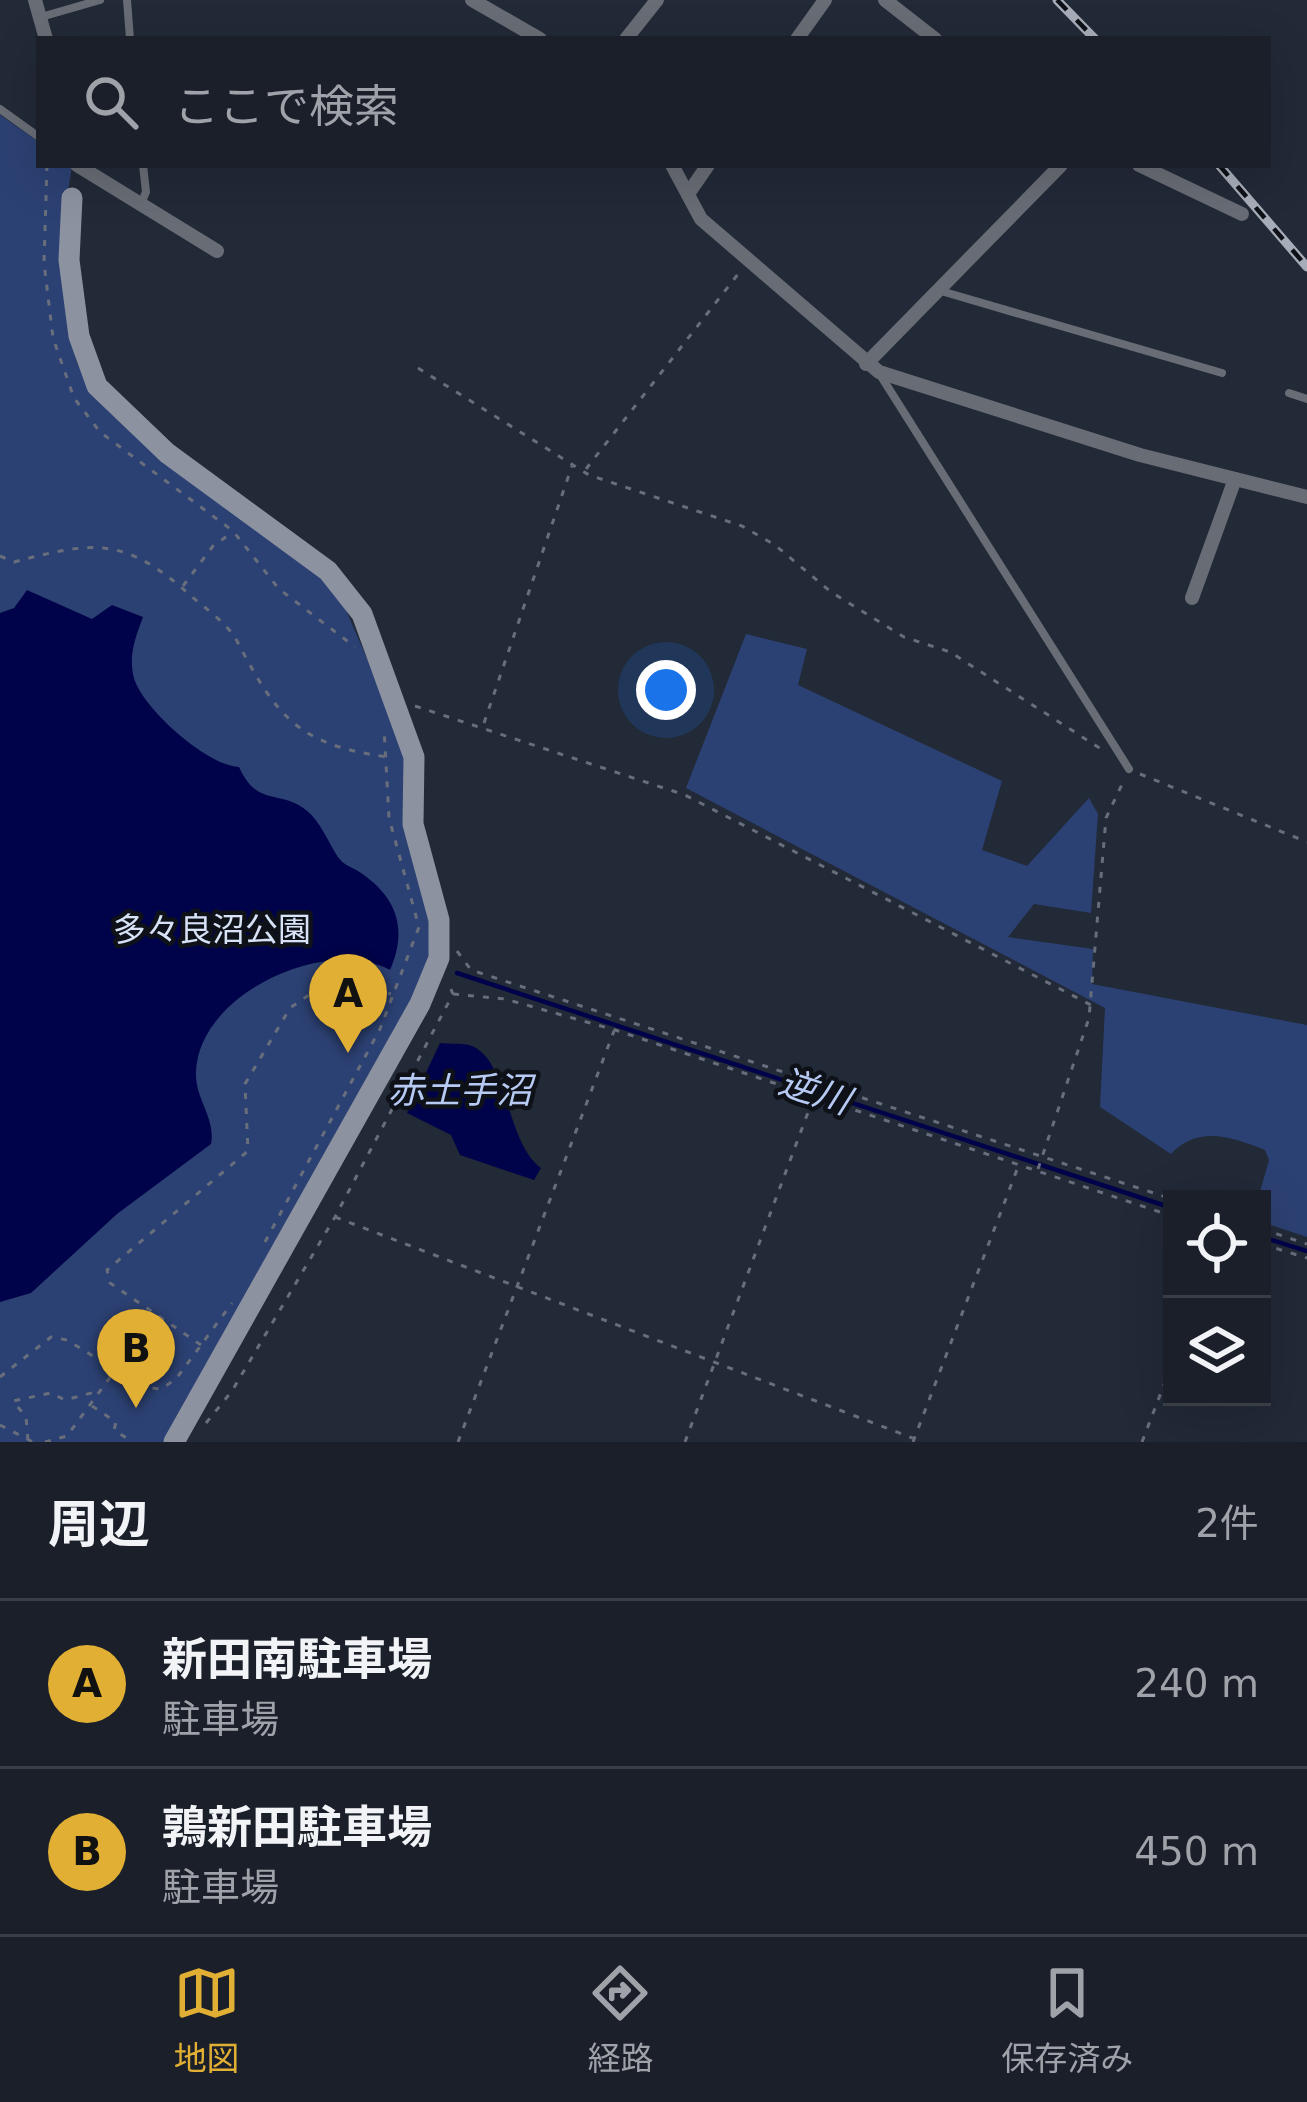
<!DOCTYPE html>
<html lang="ja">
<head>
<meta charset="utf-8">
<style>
  :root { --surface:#1a1f29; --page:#232731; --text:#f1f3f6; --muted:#9fa2a8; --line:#383d46; --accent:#e1af34 }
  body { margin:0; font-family:"DejaVu Sans","Noto Sans JP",sans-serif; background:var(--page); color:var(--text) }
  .controls { position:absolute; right:36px; bottom:36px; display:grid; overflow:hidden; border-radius:0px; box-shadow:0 12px 48px #0002 }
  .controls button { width:108px; height:108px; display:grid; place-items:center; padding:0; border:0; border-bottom:3px solid var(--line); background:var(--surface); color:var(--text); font:60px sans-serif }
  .you { position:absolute; left:666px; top:690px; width:42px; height:42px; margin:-30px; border:9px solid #fff; border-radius:50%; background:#1a73e8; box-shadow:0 0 0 18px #1a73e833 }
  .badge { display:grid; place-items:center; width:78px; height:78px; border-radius:50%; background:var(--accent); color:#111; font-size:39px; font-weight:700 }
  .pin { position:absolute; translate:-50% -99px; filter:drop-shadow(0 3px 6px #0008) }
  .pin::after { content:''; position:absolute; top:63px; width:42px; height:36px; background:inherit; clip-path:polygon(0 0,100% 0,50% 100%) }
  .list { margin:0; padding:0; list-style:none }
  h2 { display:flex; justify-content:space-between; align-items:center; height:156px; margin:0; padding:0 48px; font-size:51px }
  h2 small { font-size:39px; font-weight:400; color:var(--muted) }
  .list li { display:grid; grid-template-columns:78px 1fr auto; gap:36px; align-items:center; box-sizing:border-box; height:168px; padding:0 48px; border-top:3px solid var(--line) }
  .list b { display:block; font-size:45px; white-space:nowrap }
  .list p { margin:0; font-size:39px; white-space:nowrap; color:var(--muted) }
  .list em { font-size:39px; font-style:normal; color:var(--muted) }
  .icon { flex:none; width:66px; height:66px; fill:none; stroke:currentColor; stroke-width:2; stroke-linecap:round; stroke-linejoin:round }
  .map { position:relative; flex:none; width:1307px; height:1442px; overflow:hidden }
  .search { position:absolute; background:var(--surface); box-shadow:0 12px 48px #0002; left:36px; right:36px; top:36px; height:132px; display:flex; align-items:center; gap:30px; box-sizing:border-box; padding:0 42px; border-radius:0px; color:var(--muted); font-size:45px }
  .sheet { height:492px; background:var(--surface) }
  nav { display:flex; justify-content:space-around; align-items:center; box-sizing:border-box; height:168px; border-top:3px solid var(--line); background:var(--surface); font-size:33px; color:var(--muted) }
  nav a { display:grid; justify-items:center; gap:6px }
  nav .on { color:var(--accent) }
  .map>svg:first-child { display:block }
  .green { fill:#2c4173 }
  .water { fill:#01034a }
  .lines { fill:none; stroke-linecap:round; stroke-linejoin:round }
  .stream { stroke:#01034a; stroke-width:4.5 }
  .path { stroke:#686e7b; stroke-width:3; stroke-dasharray:6 9; stroke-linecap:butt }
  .lane { stroke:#686c74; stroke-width:8 }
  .street { stroke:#686c74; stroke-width:14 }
  .secondary { stroke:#8c929f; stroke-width:21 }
  .rail-casing { stroke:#a7adb8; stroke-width:9 }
  .rail { stroke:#0e1218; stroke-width:4.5; stroke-dasharray:14; stroke-linecap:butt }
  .labels { text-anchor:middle; stroke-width:9; stroke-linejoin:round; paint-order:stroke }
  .park-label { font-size:33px; fill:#d7e2f7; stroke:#0e1218 }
  .water-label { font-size:36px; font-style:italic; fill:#b7caf4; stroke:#0e1218 }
</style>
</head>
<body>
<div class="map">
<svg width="1307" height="1442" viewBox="0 0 1307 1442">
  <rect width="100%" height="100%" fill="#222937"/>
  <g class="green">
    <path d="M0,115L39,142V165L72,166L62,229L76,360L88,387L164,462L328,583L342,601L405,746L433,930L434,952L414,999L164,1442H0Z"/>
    <path d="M746,634L807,649L798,685L1002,781L982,850L1027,866L1089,798L1098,814L1091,913L1034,904L1008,937L1093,949L1092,984L1307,1025V1237L1262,1222L1258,1199L1269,1160L1265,1150C1232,1137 1198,1125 1171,1154L1100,1107L1105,1008L686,788Z"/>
  </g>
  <g class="water">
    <path d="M27,590L92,619L112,605L143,617C136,636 129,653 133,674C138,705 207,766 239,767C258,808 279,789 306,810C321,822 328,842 338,857C344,866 353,867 361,873C399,899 407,931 390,970C327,935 197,994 196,1073C195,1099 216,1118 211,1144L117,1214L31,1293L0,1302V613L14,608Z"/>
    <path d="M440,1043C448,1044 462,1043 469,1045C509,1057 505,1142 541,1168L534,1180L460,1155L451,1135L407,1113Z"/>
  </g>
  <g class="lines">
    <g class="stream">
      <path d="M457,973L1172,1208"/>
      <path d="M1262,1237L1307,1251"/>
    </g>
    <g class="path">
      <path d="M47,165L44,263L53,338L74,398L100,432L233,531L279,589L355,647"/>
      <path d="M418,368L589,475L742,526L775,545L831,592L904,637L950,652L1101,749"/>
      <path d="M586,469L742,269"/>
      <path d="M0,556L14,562C94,541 125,536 191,596C206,609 227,623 237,641C277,717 298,745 388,757"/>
      <path d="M183,586L213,546L233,532"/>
      <path d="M415,706L685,795L1091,1005"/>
      <path d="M484,723L572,466"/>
      <path d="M1140,774L1307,842"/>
      <path d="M457,951L471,970L1172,1199"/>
      <path d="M453,994L505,999L615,1030L1172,1216"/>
      <path d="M1038,1169L1089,1018L1106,818L1125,778"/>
      <path d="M335,1217L923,1442"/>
      <path d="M1262,1229L1307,1244"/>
      <path d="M265,1242L380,1029L419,927L389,818L384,728"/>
      <path d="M1262,1244L1307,1258"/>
      <path d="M201,1345L110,1283L107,1270L248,1151L245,1084L290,1008L319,988L346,982L391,994"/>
      <path d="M0,1377L51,1337L67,1340L143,1387L161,1389L176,1379L232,1303"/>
      <path d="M92,1406L116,1422L114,1430L128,1439"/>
      <path d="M206,1423L232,1391L335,1217L453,994L449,985"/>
      <path d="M0,1425L33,1442"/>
      <path d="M28,1440L26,1417L13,1401L51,1393L65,1400L99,1391"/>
      <path d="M45,1442L67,1436L114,1372"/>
      <path d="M458,1442L614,1031"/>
      <path d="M685,1442L813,1099"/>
      <path d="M913,1442L1018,1167"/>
      <path d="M1142,1442L1172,1364"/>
    </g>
    <g class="lane">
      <path d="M127,0L130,39"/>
      <path d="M41,17L100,0"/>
      <path d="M0,109L39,137"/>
      <path d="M141,204L146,192L143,165"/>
      <path d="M941,291L1222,373"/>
      <path d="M879,373L1129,769"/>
      <path d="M1289,393L1307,399"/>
    </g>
    <g class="street">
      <path d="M35,0L46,39"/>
      <path d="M472,0L540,39"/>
      <path d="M885,0L935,39"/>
      <path d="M626,39L657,0"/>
      <path d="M797,39L825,0"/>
      <path d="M77,165L217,251"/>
      <path d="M672,165L701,219L879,372L1140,455L1307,497"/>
      <path d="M1139,165L1242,214"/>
      <path d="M688,194L708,165"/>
      <path d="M866,364L1061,165"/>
      <path d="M1192,598L1235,479"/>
    </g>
    <path class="secondary" d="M72,198L69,260L79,336L97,386L167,453L328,571L362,614L414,757L413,824L439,920V958L420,1004L174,1442"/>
    <defs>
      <g id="rail">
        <path d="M1057,0L1095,39"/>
        <path d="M1219,165L1307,267"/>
      </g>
    </defs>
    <use href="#rail" class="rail-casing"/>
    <use href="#rail" class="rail"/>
  </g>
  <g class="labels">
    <g class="park-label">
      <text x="212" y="941">多々良沼公園</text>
    </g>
    <g class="water-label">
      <text x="460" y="1103">赤土手沼</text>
      <text transform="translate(815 1091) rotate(18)" y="13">逆川</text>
    </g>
  </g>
</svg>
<div class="controls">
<button><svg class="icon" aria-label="locate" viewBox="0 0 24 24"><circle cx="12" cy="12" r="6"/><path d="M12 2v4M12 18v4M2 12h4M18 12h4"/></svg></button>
<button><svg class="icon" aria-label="layers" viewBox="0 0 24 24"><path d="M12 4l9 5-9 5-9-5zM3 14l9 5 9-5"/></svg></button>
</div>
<div class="you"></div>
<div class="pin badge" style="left:348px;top:1053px">A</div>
<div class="pin badge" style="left:136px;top:1408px">B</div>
<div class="search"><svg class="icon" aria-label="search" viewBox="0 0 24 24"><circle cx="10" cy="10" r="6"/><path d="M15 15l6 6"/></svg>ここで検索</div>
</div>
<section class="sheet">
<h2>周辺<small>2件</small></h2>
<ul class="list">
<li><span class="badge">A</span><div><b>新田南駐車場</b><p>駐車場</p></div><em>240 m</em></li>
<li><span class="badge">B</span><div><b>鶉新田駐車場</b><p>駐車場</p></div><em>450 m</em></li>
</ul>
</section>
<nav>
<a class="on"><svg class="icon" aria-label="map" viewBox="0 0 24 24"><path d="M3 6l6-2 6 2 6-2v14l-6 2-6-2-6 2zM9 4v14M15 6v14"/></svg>地図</a>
<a><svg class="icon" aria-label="directions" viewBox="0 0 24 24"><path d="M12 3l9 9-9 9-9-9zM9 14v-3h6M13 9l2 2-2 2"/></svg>経路</a>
<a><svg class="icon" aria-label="saved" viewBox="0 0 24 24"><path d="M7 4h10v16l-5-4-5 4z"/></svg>保存済み</a>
</nav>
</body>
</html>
